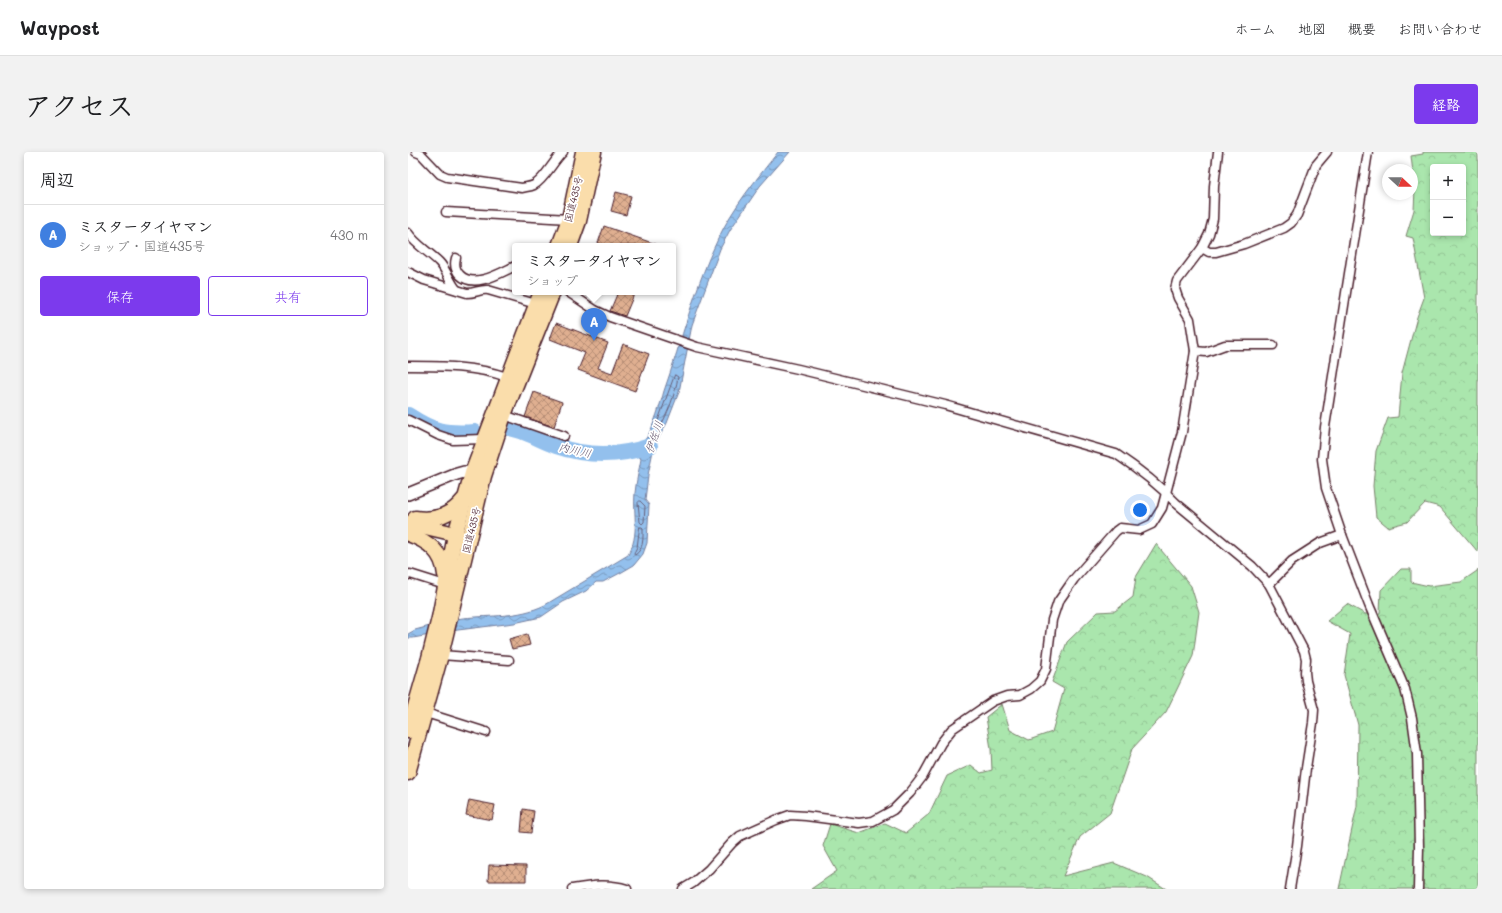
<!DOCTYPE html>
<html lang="ja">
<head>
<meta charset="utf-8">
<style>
  :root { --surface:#fff; --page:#f2f2f2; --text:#202124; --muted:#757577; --line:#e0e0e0; --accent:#7c3aed }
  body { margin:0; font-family:Mali,"Klee One",sans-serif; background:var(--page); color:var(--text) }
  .controls { position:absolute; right:12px; top:12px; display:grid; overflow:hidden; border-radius:4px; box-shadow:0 2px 6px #0003 }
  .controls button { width:36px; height:36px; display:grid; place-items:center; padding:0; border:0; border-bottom:1px solid var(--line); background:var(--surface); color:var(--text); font:20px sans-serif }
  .compass { position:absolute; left:974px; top:12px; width:36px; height:36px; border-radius:50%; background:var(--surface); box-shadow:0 2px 6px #0003; rotate:112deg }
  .you { position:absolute; left:732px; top:358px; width:14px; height:14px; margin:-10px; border:3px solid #fff; border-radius:50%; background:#1a73e8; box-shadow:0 0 0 6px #1a73e833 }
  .badge { display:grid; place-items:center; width:26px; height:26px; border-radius:50%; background:var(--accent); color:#fff; font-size:13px; font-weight:700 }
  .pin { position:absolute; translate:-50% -33px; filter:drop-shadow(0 1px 2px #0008) }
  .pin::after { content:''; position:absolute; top:21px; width:14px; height:12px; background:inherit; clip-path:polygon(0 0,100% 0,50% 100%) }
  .popup { position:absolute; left:104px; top:91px; width:164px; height:52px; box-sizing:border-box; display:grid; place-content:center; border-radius:4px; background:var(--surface); filter:drop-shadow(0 1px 3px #0005); font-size:13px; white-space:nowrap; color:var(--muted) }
  .popup b { font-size:15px; color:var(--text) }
  .popup::after { content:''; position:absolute; left:50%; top:100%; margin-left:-8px; border:8px solid transparent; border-top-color:var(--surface) }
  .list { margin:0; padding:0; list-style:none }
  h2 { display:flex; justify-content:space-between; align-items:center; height:52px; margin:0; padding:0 16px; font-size:17px }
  h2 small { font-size:13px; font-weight:400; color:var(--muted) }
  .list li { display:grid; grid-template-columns:26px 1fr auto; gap:12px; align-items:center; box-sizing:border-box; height:60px; padding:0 16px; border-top:1px solid var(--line) }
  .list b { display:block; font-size:15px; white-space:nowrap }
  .list p { margin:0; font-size:13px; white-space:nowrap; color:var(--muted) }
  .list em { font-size:13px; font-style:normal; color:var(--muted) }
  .actions { display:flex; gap:8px; padding:12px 16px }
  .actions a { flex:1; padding:9px 0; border:1px solid var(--accent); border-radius:4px; text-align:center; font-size:14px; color:var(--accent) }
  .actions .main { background:var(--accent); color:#fff }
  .map { position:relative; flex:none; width:1070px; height:737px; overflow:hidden; border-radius:4px }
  header { display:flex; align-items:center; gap:24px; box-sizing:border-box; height:56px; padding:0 20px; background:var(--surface); border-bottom:1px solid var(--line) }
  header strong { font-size:19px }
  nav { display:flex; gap:22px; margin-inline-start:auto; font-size:14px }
  .intro { display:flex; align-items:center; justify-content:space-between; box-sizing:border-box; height:96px; padding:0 24px }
  h1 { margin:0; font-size:28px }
  .button { padding:10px 18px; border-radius:4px; background:var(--accent); color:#fff; font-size:14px; font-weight:700 }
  main { display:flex; gap:24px; padding:0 24px }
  aside { flex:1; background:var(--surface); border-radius:4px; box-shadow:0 2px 6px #0003 }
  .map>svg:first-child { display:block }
  .forest { fill:url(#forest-crowns); stroke:#7a826c; fill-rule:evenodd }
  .water { fill:url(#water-waves); stroke:#76809f }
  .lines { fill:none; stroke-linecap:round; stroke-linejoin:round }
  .shore { stroke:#675f79; stroke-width:1 }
  .river { stroke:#93c0ed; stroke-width:16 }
  .building { fill:url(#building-cross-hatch); stroke:#4a1f2b }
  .street-casing { stroke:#4a1f2b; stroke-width:11 }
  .secondary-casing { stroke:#4a1f2b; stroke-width:14 }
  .highway-casing { stroke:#4a1f2b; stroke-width:17 }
  .street { stroke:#fff; stroke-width:8 }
  .secondary { stroke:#fff; stroke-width:11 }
  .highway { stroke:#faddab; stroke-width:14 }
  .labels { text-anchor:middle; stroke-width:3.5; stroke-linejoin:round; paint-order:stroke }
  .street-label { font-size:10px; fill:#4a1f2b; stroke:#fff }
  .water-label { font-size:11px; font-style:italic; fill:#64576f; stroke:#fff }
</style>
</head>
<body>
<header>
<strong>Waypost</strong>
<nav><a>ホーム</a><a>地図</a><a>概要</a><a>お問い合わせ</a></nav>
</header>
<div class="intro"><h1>アクセス</h1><a class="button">経路</a></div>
<main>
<aside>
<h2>周辺<small></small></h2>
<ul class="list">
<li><span class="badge" style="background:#3f7fe0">A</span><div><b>ミスタータイヤマン</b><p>ショップ · 国道435号</p></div><em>430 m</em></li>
</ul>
<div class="actions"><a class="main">保存</a><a>共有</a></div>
</aside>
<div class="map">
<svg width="1070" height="737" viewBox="0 0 1070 737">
  <defs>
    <pattern id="forest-crowns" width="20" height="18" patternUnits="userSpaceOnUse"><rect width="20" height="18" fill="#aae6ad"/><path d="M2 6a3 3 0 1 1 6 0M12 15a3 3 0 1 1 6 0" fill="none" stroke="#94c595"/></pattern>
    <pattern id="water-waves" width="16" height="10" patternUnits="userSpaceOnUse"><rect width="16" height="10" fill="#93c0ed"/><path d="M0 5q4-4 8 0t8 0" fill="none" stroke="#7a9bc0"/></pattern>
    <pattern id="building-cross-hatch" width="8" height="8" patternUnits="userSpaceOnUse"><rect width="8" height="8" fill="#dfaf90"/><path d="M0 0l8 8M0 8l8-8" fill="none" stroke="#b78e76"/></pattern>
  </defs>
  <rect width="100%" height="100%" fill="#fff"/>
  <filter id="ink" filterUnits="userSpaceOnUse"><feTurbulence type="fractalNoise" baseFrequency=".025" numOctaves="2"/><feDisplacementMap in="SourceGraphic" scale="8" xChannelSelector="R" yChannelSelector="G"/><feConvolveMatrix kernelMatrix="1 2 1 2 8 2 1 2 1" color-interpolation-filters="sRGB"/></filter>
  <g filter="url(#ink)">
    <g class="forest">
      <path d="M1015,0H1070V400L1032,355L1017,351L999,370L980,375L968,365L965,334L968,299L980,266L990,265L994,221L1009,165L1016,146L1005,86L998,84L1006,58L1007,37L1003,4L1015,2ZM1025,15H1055V81H1025Z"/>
      <path d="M748,392L783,434L791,460L785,504L758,560L724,597L702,661L672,685L655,724L706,711L739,725L758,737H403L429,719L415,694L422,672L451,681L477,671L498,681L521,662L539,624L563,613L573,621L584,618L583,597L578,565L594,552L602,578L621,588L644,580L656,537L644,530L659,490L690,460L707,459L725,445L728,425Z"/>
      <path d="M993,417H1003V430L1021,434L1053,430L1069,419L1070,417V737H931L949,654L950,573L936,523L942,482L919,469L939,452L957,462L972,461L973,438Z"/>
    </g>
    <path class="water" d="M370,0H382L352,34L322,78L312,97L284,173L271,240L259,271L246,294L240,323L237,348L241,353L239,391L235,402L226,413L214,420L195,430H188L178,439L155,450L133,465L106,471L50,478L5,486H0V482L7,478C23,474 39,468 55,466C84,463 110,466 137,453L220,403C232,382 225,363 227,341C228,330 231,318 233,307L229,302C232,290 233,293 239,285C245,276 253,250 256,239C274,188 286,136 310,87C325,55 348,28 370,0Z"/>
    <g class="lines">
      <g class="shore">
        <path d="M267,223L270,225C267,243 260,261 251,277H249L248,275Z"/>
        <path d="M232,349L237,354L236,370L234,372L232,370L230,351Z"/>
        <path d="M232,375H234L235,376C235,386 236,397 227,403L226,401L229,395Z"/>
      </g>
      <g class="river">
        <path d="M0,263C26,280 37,282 67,280"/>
        <path d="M95,275C115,277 129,287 148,294C180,305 210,305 242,294"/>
      </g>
    </g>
    <g class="building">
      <path d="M208,40L223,44L218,63L203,59Z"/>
      <path d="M196,74L250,93L249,94H200L190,91Z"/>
      <path d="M210,140H227L217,164L202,159Z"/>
      <path d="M148,171L200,191L190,216L204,221L215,192L241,202L227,239L170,218L177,201L142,187Z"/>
      <path d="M126,240L154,250L146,275L117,265Z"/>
      <path d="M119,482L122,493L104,497L101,487Z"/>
      <path d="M61,648L87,653L84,668L58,663Z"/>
      <path d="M115,657L126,659L123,681L113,680Z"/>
      <path d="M81,713L118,714V729H80Z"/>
    </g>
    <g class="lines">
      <defs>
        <g id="street">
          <path d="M8,0L13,2L32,22L39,25L114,36C117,35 122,35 126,33C137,27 145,9 155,0"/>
          <path d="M960,0L917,275L914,307L918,336L934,383L961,453L997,537L1004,566L1009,602L1011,695L1010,737"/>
          <path d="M38,60L161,67"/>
          <path d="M0,81C7,92 21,100 31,110C38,117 41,128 48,137"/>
          <path d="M794,96L801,100H808L836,92L876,76L883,71L889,63L908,13L919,0"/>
          <path d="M48,106C46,113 47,118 52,123C66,137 92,121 107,114"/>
          <path d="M0,120L16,128L59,141C67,141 73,137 80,138L128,152"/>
          <path d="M160,140L187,158L202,165L289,195L390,217L537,253L708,302C729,316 750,332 768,351L844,414L861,432L884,409L912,391L934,383"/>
          <path d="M787,199L798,200L817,193H865"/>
          <path d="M0,214C33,214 68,214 99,225"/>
          <path d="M96,263L156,284"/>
          <path d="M0,268L30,283L45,288L76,287"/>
          <path d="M0,423L2,422L37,433"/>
          <path d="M861,432L896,499L898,507L897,520L898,529L906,558L905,571L898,616L889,694L882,737"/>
          <path d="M33,503L101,508"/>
          <path d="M18,561L78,580"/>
          <path d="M164,737C183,734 200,731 219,737"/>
          <path d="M275,737L285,731L301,717L324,691L332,684L368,668L382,663L398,664L451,671L465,669L485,658L502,641L515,624L533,591L544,577L585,549L599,544L612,543L623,537L632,529L638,517L644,468L650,450L666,427L708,379L712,376L731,378L744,372L754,356L758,341L774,280L787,199L782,167L770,146L767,137L769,129L794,96L801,82L805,67L806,34L810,0"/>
        </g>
        <path id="secondary" d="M0,342L49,322L56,320L70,322"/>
        <g id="highway">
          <path d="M151,94L161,67L175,0"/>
          <path d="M162,94L171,69L186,0"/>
          <path d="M7,366C26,369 43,363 55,348"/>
          <path d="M0,371L39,380L55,386"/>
          <path d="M0,382C20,389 35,400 37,423"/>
          <path d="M0,579L21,506L31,466L47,383L64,321L133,140"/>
          <path d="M0,621L33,503L76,324L96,263L145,140"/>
        </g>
      </defs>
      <use href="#street" class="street-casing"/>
      <use href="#secondary" class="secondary-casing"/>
      <use href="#highway" class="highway-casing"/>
      <use href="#street" class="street"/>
      <use href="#secondary" class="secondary"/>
      <use href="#highway" class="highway"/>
    </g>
  </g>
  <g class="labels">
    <g class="street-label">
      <text transform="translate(165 47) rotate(-76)" y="4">国道435号</text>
      <text transform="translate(63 378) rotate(-76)" y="4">国道435号</text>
    </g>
    <g class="water-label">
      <text transform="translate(246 285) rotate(-71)" y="4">伊佐川</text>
      <text transform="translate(167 298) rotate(13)" y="4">内川川</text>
    </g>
  </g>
</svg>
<div class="controls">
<button>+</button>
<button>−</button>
</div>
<svg class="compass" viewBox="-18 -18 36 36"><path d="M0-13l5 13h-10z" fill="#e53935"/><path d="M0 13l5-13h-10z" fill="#757577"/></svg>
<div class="you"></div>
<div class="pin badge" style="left:186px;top:189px;background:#3f7fe0">A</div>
<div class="popup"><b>ミスタータイヤマン</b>ショップ</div>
</div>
</main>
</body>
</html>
